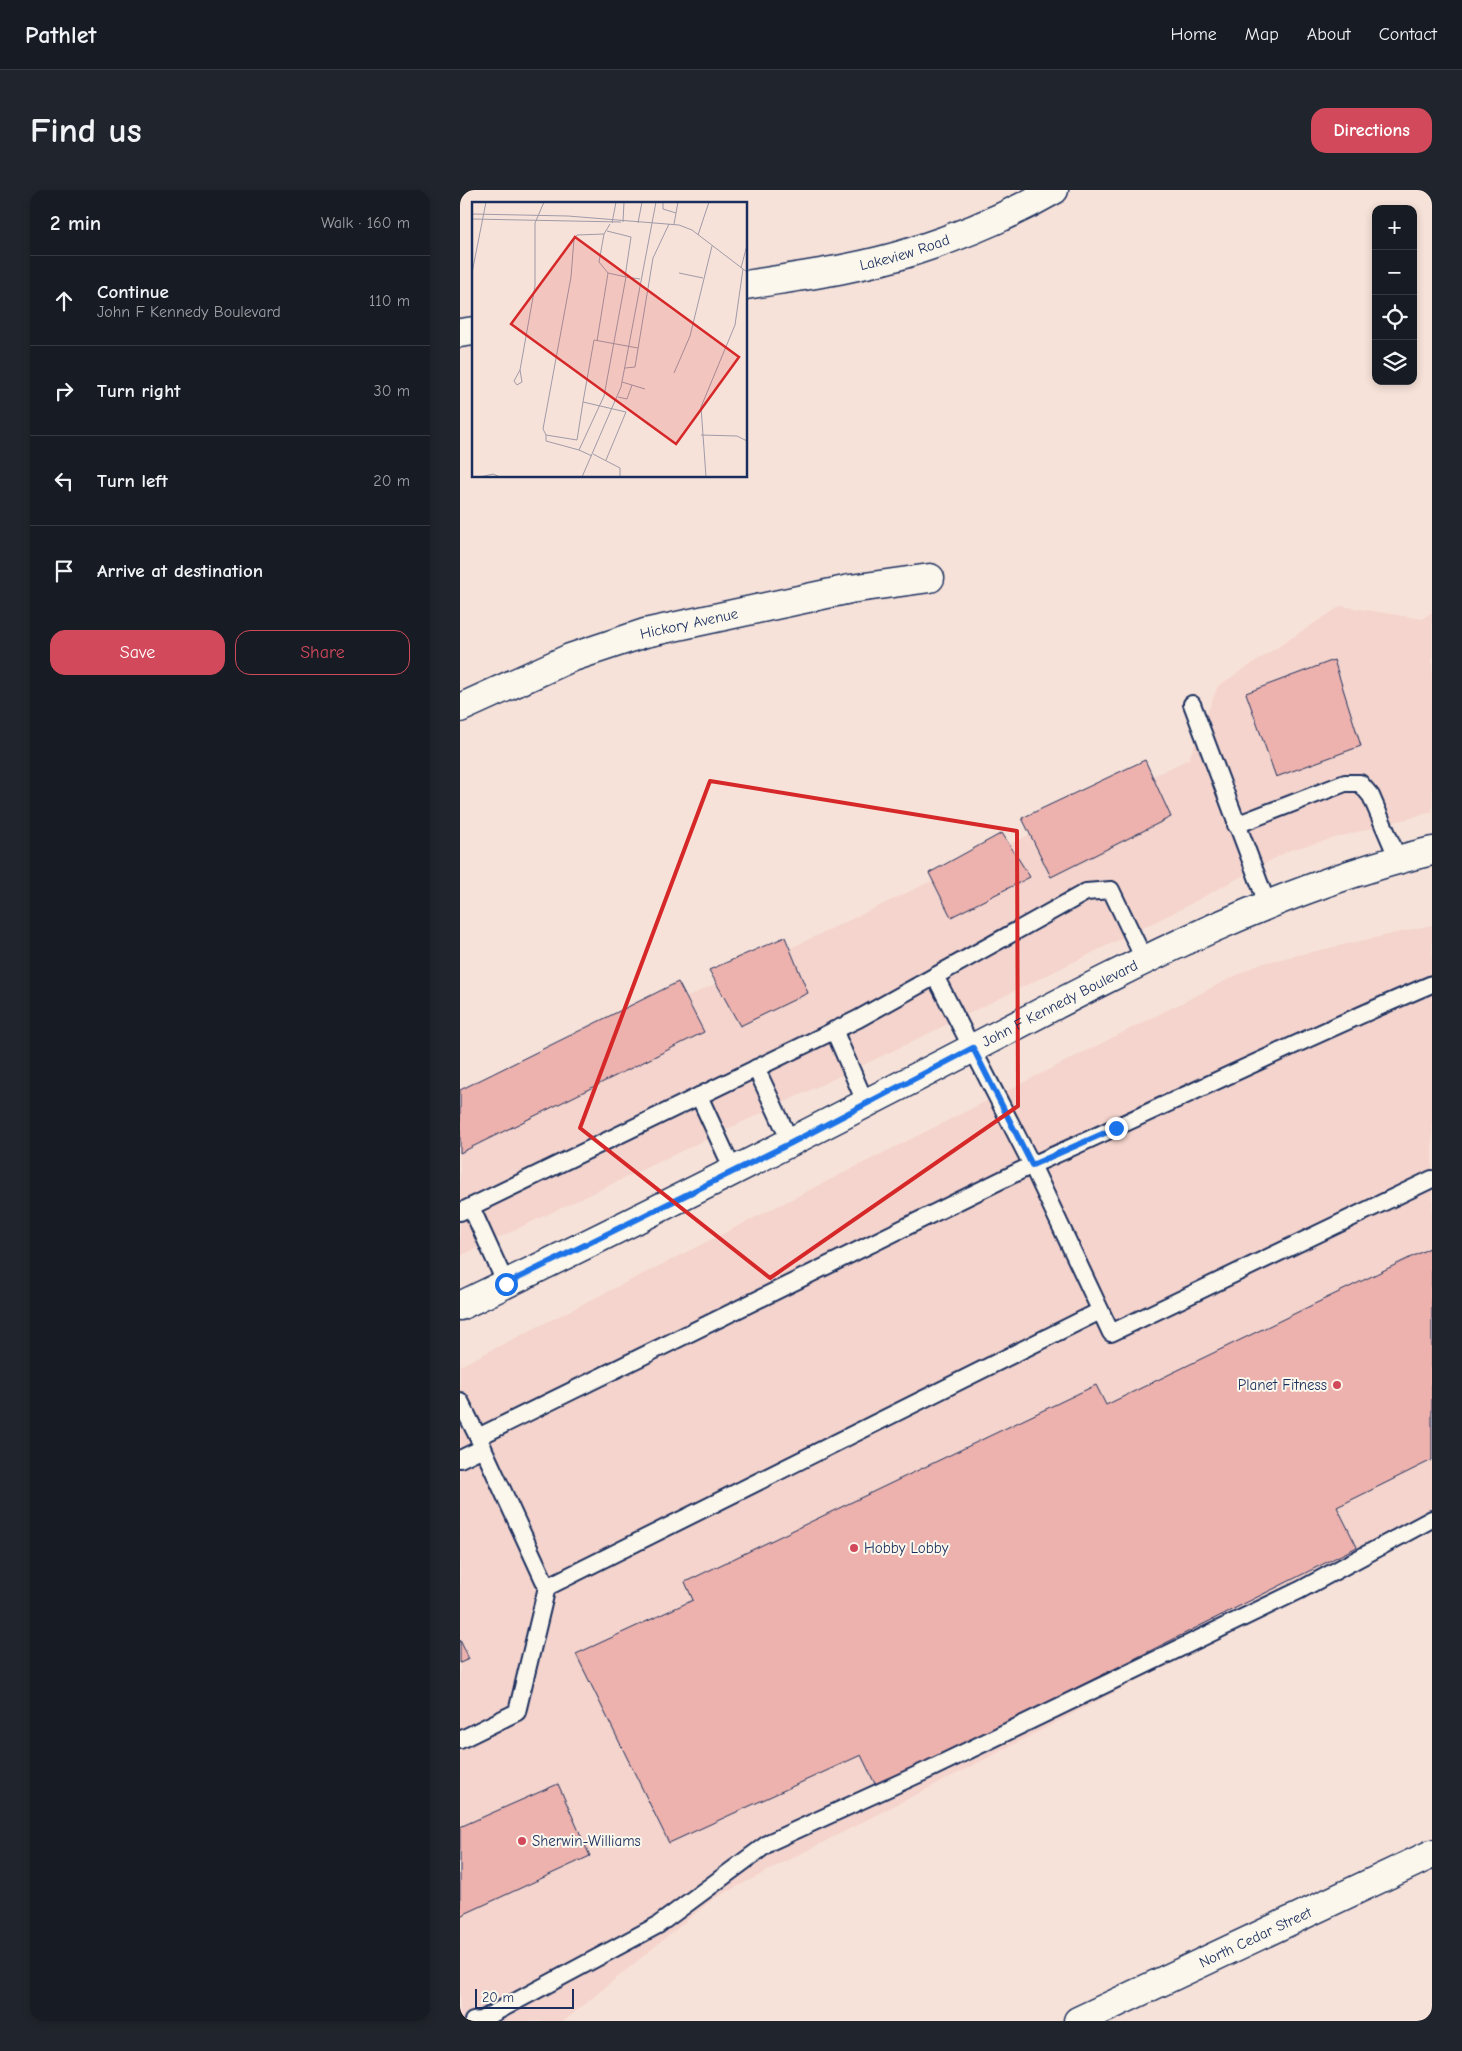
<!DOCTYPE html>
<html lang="en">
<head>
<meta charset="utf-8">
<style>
  :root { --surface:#171b24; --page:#20242c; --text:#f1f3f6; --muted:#9ea1a6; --line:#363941; --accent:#d1495b }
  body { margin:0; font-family:"Comic Neue",sans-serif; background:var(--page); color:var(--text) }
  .controls { position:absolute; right:15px; top:15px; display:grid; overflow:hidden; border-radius:10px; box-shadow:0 2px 8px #0003 }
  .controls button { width:45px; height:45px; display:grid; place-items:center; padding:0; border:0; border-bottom:1px solid var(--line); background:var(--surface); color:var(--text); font:25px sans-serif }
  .scale { position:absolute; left:15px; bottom:12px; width:99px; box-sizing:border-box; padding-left:5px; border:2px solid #1b2f5e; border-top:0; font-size:14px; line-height:18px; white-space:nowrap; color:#1b2f5e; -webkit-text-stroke:4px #fbf7ec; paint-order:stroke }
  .stop { position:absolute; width:15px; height:15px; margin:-11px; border:4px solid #1a73e8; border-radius:50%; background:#fff }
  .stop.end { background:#1a73e8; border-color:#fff; box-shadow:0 1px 5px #0008 }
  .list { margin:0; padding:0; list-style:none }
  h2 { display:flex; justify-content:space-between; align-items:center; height:65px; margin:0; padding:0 20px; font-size:21px }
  h2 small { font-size:16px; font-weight:400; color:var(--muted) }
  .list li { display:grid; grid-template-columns:32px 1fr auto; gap:15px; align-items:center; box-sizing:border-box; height:90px; padding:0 20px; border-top:1px solid var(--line) }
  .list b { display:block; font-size:19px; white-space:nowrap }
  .list p { margin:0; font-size:16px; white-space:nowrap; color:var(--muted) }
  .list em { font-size:16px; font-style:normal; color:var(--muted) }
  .actions { display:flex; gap:10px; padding:15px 20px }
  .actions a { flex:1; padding:11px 0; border:1px solid var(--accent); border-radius:15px; text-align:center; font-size:18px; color:var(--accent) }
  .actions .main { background:var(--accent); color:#fff }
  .icon { flex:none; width:28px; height:28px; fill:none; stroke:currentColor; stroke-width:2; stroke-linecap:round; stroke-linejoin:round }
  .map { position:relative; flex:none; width:972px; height:1831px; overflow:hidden; border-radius:15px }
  header { display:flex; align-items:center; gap:30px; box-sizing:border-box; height:70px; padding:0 25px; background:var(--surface); border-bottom:1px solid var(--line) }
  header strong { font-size:24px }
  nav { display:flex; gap:28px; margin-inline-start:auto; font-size:18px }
  .intro { display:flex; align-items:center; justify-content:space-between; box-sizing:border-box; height:120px; padding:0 30px }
  h1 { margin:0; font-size:35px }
  .button { padding:12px 22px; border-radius:15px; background:var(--accent); color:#fff; font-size:18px; font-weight:700 }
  main { display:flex; gap:30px; padding:0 30px }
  aside { flex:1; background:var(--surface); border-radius:15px; box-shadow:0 2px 8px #0003 }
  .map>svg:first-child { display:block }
  .built { fill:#f4d4cc }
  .building { fill:#edb2ad; stroke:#1b2f5e }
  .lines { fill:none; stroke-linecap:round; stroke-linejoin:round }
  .lane-casing { stroke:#1b2f5e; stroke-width:20 }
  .street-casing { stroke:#1b2f5e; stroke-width:31 }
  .primary-casing { stroke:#1b2f5e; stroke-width:31 }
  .lane { stroke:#fbf7ec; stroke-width:16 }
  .street { stroke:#fbf7ec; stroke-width:28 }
  .primary { stroke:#fbf7ec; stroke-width:28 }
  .route { stroke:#1a73e8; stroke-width:6 }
  .marked { fill:none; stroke:#d62828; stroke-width:4; stroke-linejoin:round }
  .poi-dot { fill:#d1495b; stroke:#fbf7ec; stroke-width:2 }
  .labels { text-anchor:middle; stroke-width:4; stroke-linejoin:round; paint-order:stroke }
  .street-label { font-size:15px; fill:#1b2f5e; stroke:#fbf7ec }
  .poi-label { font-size:15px; fill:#1b2f5e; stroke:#fbf7ec; text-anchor:start }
  .inset-road { fill:none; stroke:#9f9aa8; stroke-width:1 }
  .view { fill:#d62828; fill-opacity:0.15; stroke:#d62828; stroke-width:2.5 }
  .inset-edge { fill:none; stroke:#1b2f5e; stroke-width:2.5 }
</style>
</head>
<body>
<header>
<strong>Pathlet</strong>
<nav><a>Home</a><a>Map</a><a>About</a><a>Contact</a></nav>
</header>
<div class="intro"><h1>Find us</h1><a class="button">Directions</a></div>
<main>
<aside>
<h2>2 min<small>Walk · 160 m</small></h2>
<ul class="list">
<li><svg class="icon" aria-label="ahead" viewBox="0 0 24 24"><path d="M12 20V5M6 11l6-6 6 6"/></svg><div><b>Continue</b><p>John F Kennedy Boulevard</p></div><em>110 m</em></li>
<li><svg class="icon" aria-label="right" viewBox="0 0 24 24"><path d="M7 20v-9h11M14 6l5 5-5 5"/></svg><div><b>Turn right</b></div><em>30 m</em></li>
<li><svg class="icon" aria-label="left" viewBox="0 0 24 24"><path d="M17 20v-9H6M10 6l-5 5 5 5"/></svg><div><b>Turn left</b></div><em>20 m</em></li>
<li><svg class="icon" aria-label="arrive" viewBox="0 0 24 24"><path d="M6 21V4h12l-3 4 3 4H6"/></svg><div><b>Arrive at destination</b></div></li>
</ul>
<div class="actions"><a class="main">Save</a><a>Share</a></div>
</aside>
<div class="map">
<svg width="972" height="1831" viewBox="0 0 972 1831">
  <rect width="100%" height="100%" fill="#f7e2d9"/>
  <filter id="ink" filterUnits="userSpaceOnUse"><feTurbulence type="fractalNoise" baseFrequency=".02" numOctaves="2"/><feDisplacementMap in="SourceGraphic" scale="10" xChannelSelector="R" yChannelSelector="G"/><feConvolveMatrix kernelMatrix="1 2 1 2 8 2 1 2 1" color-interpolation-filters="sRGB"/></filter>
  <g filter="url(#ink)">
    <g class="built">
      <path d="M881,416L962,429L972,422V622L830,660L719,720L445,855L0,1066V915L729,569L758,496Z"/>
      <path d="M972,735V1339L253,1709L104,1831H0V1176L799,774Z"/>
    </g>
    <g class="building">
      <path d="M874,470L901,556L816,587L786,503Z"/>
      <path d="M685,570L711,627L591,687L562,628Z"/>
      <path d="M542,643L570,687L491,727L469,683Z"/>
      <path d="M325,747L348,803L280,836L249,780Z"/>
      <path d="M218,792L244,842L0,963V900Z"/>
      <path d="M972,1057V1270L877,1317L897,1357L417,1598L401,1565L209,1653L116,1464L233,1410L225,1392L636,1195L646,1215Z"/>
      <path d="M0,1450L9,1469L0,1473Z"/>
      <path d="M98,1594L130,1666L0,1726V1637Z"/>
    </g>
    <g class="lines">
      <defs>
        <g id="lane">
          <path d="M732,514L808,716"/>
          <path d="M776,635L885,593H900L911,606L938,669"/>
          <path d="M475,786L572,975L651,1143L972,989"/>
          <path d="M374,840L406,914"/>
          <path d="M296,878L331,953"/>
          <path d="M239,906L274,982"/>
          <path d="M11,1017L46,1094"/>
          <path d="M0,1022L398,829L626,702L651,700L685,771"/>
          <path d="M0,1211L18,1247L572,975C706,916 837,851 972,794"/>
          <path d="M18,1247L87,1397L640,1121"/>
          <path d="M0,1269L23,1258"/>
          <path d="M0,1550L57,1522L87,1397"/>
          <path d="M13,1831L21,1830L198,1735L310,1652L470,1579L840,1400L972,1329"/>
        </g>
        <g id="street">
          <path id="s1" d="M286,95C341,86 398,79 451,62C501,46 549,26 594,0"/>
          <path d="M0,143L14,141"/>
          <path id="s2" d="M0,518L110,468L185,443L390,399L470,388"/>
          <path id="s3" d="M618,1831L972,1664"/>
        </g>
        <g id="primary">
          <path id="s4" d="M0,1116C164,1037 326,955 488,871C643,791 801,702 972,661"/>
        </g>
      </defs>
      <use href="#lane" class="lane-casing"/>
      <use href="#street" class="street-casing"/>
      <use href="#primary" class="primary-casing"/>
      <use href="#lane" class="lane"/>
      <use href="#street" class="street"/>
      <use href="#primary" class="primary"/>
    </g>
  </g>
  <g class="lines" filter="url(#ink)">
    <path class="route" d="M46,1094L331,953L513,858L572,975L656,938"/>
  </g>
  <path class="marked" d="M250,591L557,641L558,916L310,1088L120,938Z"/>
  <g class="poi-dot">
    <circle cx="877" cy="1195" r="5"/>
    <circle cx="394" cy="1358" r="5"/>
    <circle cx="62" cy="1651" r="5"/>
  </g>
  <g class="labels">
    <g class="street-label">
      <text dy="5" stroke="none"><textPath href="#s1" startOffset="162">Lakeview Road</textPath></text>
      <text dy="5" stroke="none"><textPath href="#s2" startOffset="245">Hickory Avenue</textPath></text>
      <text dy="5" stroke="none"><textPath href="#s4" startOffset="672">John F Kennedy Boulevard</textPath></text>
      <text dy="5" stroke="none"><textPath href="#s3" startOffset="196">North Cedar Street</textPath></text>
    </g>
    <g class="poi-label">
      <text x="867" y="1200" text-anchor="end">Planet Fitness</text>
      <text x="404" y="1363">Hobby Lobby</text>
      <text x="72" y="1656">Sherwin-Williams</text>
    </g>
  </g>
  <g transform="translate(12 12)">
    <rect width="275" height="275" fill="#f7e2d9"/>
    <path class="inset-road" d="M191,0V7L204,11M0,12L96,14L207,23L220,28L275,70M0,17L149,20M151,20L152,0M140,21L144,0M166,21L170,0M202,22L206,0M135,29L159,35L153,75M226,33L237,0M269,66L275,43M0,71L14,0M136,71L127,60L132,32L138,22M207,71L231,76M125,139L136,71L154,75M153,166L163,165L181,56L197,22M48,168L63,84V21L72,0M48,168L50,180L45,183L42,179ZM202,171L218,134L240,44M150,180L173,187M146,195L155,197L160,183M74,233L71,227L99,75L102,37L105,33L132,32M229,233L265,234L275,239M107,248L74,239V233L105,238L111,200M121,252L148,266V275M120,254L107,248L132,194L154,75L168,77M134,258L154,210L111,200L122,138L166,146M8,275L21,272L28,275M110,275L149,185L184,0M234,275L229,205L263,123L271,67"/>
    <path class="view" d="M103,35L267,155L204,242L39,122Z"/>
    <rect width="275" height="275" class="inset-edge"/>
  </g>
</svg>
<div class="controls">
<button>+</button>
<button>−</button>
<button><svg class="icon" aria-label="locate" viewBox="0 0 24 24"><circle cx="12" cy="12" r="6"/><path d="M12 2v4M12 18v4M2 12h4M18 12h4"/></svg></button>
<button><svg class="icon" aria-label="layers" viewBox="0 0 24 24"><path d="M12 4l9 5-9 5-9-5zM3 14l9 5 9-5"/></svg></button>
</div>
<div class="scale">20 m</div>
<div class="stop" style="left:46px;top:1094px"></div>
<div class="stop end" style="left:656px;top:938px"></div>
</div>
</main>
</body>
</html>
